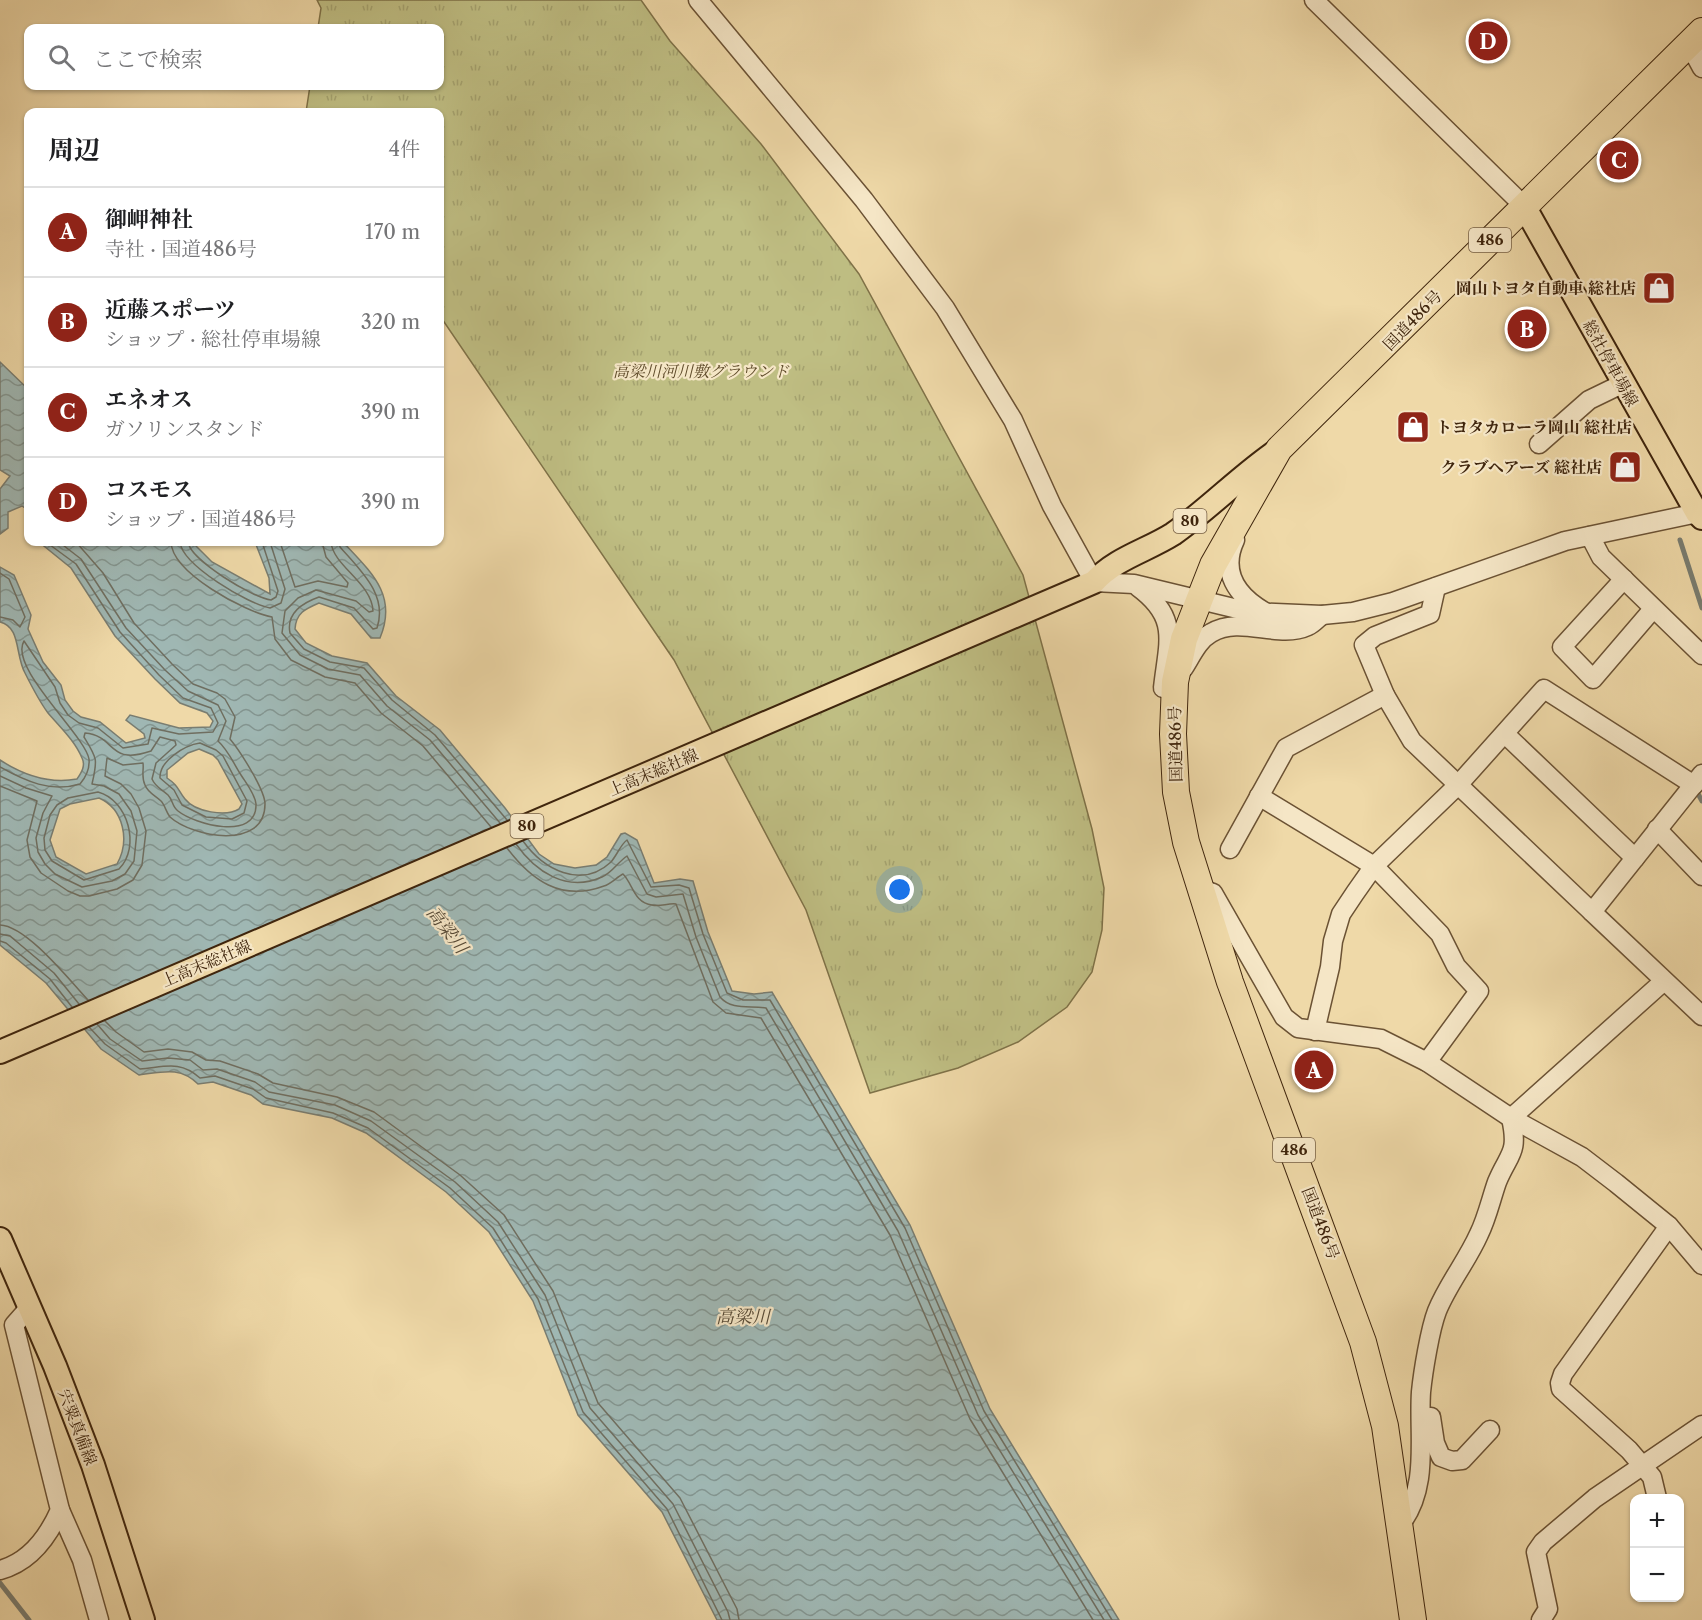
<!DOCTYPE html>
<html lang="ja">
<head>
<meta charset="utf-8">
<style>
  :root { --surface:#fff; --page:#f2f2f2; --text:#202124; --muted:#757577; --line:#e0e0e0; --accent:#8f2418 }
  body { margin:0; font-family:"Libre Caslon Text","Noto Serif JP",serif; background:var(--page); color:var(--text) }
  .controls { position:absolute; right:18px; bottom:18px; display:grid; overflow:hidden; border-radius:12px; box-shadow:0 2px 4px #0004 }
  .controls button { width:54px; height:54px; display:grid; place-items:center; padding:0; border:0; border-bottom:2px solid var(--line); background:var(--surface); color:var(--text); font:30px sans-serif }
  .you { position:absolute; left:900px; top:890px; width:21px; height:21px; margin:-15px; border:4px solid #fff; border-radius:50%; background:#1a73e8; box-shadow:0 0 0 9px #1a73e833 }
  .badge { display:grid; place-items:center; width:39px; height:39px; border-radius:50%; background:var(--accent); color:#fff; font-size:20px; font-weight:700 }
  .pin { position:absolute; translate:-50% -50%; border:3px solid #fff; box-shadow:0 2px 6px #0006 }
  .list { margin:0; padding:0; list-style:none }
  h2 { display:flex; justify-content:space-between; align-items:center; height:78px; margin:0; padding:0 24px; font-size:26px }
  h2 small { font-size:20px; font-weight:400; color:var(--muted) }
  .list li { display:grid; grid-template-columns:39px 1fr auto; gap:18px; align-items:center; box-sizing:border-box; height:90px; padding:0 24px; border-top:2px solid var(--line) }
  .list b { display:block; font-size:22px; white-space:nowrap }
  .list p { margin:0; font-size:20px; white-space:nowrap; color:var(--muted) }
  .list em { font-size:20px; font-style:normal; color:var(--muted) }
  .icon { flex:none; width:33px; height:33px; fill:none; stroke:currentColor; stroke-width:2; stroke-linecap:round; stroke-linejoin:round }
  .map { position:relative; flex:none; width:1702px; height:1620px; overflow:hidden }
  .search { position:absolute; background:var(--surface); box-shadow:0 2px 4px #0004; left:24px; top:24px; width:420px; height:66px; display:flex; align-items:center; gap:15px; box-sizing:border-box; padding:0 21px; border-radius:12px; color:var(--muted); font-size:22px }
  .panel { position:absolute; background:var(--surface); box-shadow:0 2px 4px #0004; left:24px; top:108px; width:420px; height:438px; border-radius:12px }
  .map>svg:first-child { display:block }
  .grass { fill:url(#grass-tufts); stroke:#7f7248; stroke-width:1.5 }
  .water { fill:url(#water-waves); stroke:#797d71; stroke-width:1.5; fill-rule:evenodd }
  .lines { fill:none; stroke-linecap:round; stroke-linejoin:round }
  .shore { stroke:#6f6e60; stroke-width:1.5 }
  .stream { stroke:#797d71; stroke-width:5 }
  .minor-casing { stroke:#6b5234; stroke-width:21 }
  .major-casing { stroke:#3f250d; stroke-width:26 }
  .highway-casing { stroke:#3f250d; stroke-width:28 }
  .minor { stroke:#f5e6c6; stroke-width:18 }
  .major { stroke:#efd9a8; stroke-width:22 }
  .highway { stroke:#efd9a8; stroke-width:26 }
  .labels { text-anchor:middle; stroke-width:4.5; stroke-linejoin:round; paint-order:stroke }
  .shield { fill:#f5e6c6; stroke:#765f44; stroke-width:1.5 }
  .shield-label { font-size:15px; font-weight:bold; fill:#3f250d }
  .poi-label { font-size:16px; font-weight:bold; fill:#3f250d; stroke:#f5e6c6; text-anchor:end }
  .street-label { font-size:16px; fill:#3f250d; stroke:#f5e6c6 }
  .park-label { font-size:16px; font-style:italic; fill:#5f4b2a; stroke:#f5e6c6 }
  .water-label { font-size:18px; font-style:italic; fill:#574a36; stroke:#f5e6c6 }
</style>
</head>
<body>
<div class="map">
<svg width="1702" height="1620" viewBox="0 0 1702 1620">
  <defs>
    <pattern id="grass-tufts" width="24" height="20" patternUnits="userSpaceOnUse" patternTransform="scale(1.5)"><rect width="24" height="20" fill="#bfbe83"/><path d="M3 7l-1-3M5 7V3M7 7l1-3M15 17l-1-3M17 17v-4M19 17l1-3" fill="none" stroke="#a5a370"/></pattern>
    <pattern id="water-waves" width="16" height="10" patternUnits="userSpaceOnUse" patternTransform="scale(1.5)"><rect width="16" height="10" fill="#9fb7b3"/><path d="M0 5q4-4 8 0t8 0" fill="none" stroke="#839590"/></pattern>
  </defs>
  <rect width="100%" height="100%" fill="#efd9a8"/>
  <filter id="stains"><feTurbulence type="fractalNoise" baseFrequency=".00333" numOctaves="4"/><feColorMatrix values="0 0 0 0 .2 0 0 0 0 .09 0 0 0 0 .02 0 0 0 .5 -.17"/></filter>
  <radialGradient id="worn" r=".72"><stop offset=".6" stop-color="#630" stop-opacity="0"/><stop offset="1" stop-color="#630" stop-opacity=".3"/></radialGradient>
  <path class="grass" d="M317,0H641L670,41L761,144L859,274L1023,575L1092,829L1104,888L1102,930L1092,972L1067,1007L1018,1042L958,1068L870,1093L806,910L674,660L440,316V112H306L310,86H440V28H318L321,8Z"/>
  <g class="water">
    <path d="M0,362L28,389V510L22,506L8,512V528L0,534V489L10,476L0,470Z"/>
    <path d="M39,542H192L212,562L270,594L269,578L255,542H343C371,572 398,595 380,638H371L351,614L319,603C305,609 296,613 295,629L306,643L332,656L367,663L396,696L440,730L505,808L539,854L554,864L575,868L596,865L607,857L621,834L625,833L637,840L654,883L680,879L693,881L708,932L732,991L754,994L772,992L910,1225L990,1409L1119,1620H717L662,1512L578,1415L533,1301L489,1232L446,1192L366,1133L332,1118L263,1104L251,1095L213,1082L198,1084C180,1066 163,1072 139,1075L101,1049L46,983L0,945V760C23,775 50,784 77,779C81,773 86,766 82,758C75,741 60,727 48,713C39,701 32,687 25,673C15,655 21,627 0,622V567L14,575L31,615L28,629L43,662L61,685L65,700L73,711L81,717L100,722L126,743L145,738L144,734L126,720L130,715L179,728L210,727L213,721L207,713L180,703L155,679L115,636L71,568ZM199,749L213,755L218,760L242,804L239,809C226,817 195,812 185,799C177,789 179,786 167,778V770L188,753ZM99,798C124,809 130,841 117,864L86,874L56,857L50,840L60,809L70,804Z"/>
  </g>
  <g class="lines">
    <g class="shore">
      <path d="M171,542C172,573 245,612 272,617L275,639L291,660L325,677L355,683L381,713L423,746L491,827"/>
      <path d="M180,542C182,565 248,604 270,608L281,603L285,589L270,542"/>
      <path d="M188,542C190,560 253,598 271,600L276,597L278,591L262,542"/>
      <path d="M280,542L295,587L318,581L347,587L348,583L326,557L322,542"/>
      <path d="M331,542C333,566 372,583 373,611L369,612L356,601L316,590L298,598L285,611L282,633L300,655L328,669L360,675L387,706L430,740L500,823"/>
      <path d="M339,542L340,547C361,571 388,595 377,628L373,629L354,608L319,597C302,603 286,613 290,633L304,649L330,662L364,668L392,700L435,735L507,820"/>
      <path d="M0,573L9,579L25,617L20,627L13,620L0,617"/>
      <path d="M200,743L216,750L223,756L247,801L244,813L232,819L206,817L182,805L174,790L160,778C159,761 185,745 200,743Z"/>
      <path d="M0,767C25,781 51,793 80,784C86,777 90,770 89,759C85,735 8,667 24,641L55,687L60,703L68,715L79,723L98,728L123,748L148,744L152,728L179,734L213,732L218,723L211,708L183,698L159,675L120,632L76,564L46,542"/>
      <path d="M0,776L26,788L52,796L43,813L36,838L38,852L45,864L55,874L82,887L112,881L125,874L134,861L137,831L131,811L119,794L104,786L92,784C98,759 97,758 84,737L85,733C117,736 107,766 151,751L160,737L175,741L176,745L156,763L152,779C156,788 162,789 168,795C173,800 172,807 178,811C194,824 257,842 256,804C255,794 246,783 241,775C233,763 229,751 218,741L226,721L218,705L188,691L165,670L126,628L81,559L59,542"/>
      <path d="M0,786L37,801L27,840L30,857L41,873L68,891L80,896H89L117,889L133,880L142,865L146,831L139,808L131,794L121,784L105,776L107,758L123,765L143,763C144,770 141,777 145,785C148,793 155,795 161,801C165,805 166,812 170,817C192,837 265,851 265,804C265,790 240,751 230,739L235,717L225,699L217,693L193,684L172,664L134,623L103,573L76,542"/>
      <path d="M98,792C128,800 141,847 119,869L84,880L52,861L45,850L44,838L50,815L57,805L68,798Z"/>
      <path d="M523,841C543,869 581,890 611,862C617,855 621,844 627,840L651,887L679,885L689,888L703,934L727,993L743,1000H770L905,1228L984,1411L1112,1620"/>
      <path d="M516,844C535,871 566,893 602,877C612,873 618,862 627,856L647,894L656,897L683,894L696,937L720,997C732,1011 751,1005 766,1008L898,1231L978,1415L1104,1620"/>
      <path d="M507,848C531,880 561,902 604,886C611,884 617,877 623,874C633,884 634,903 652,905C660,907 668,903 676,904L713,1002L726,1013L761,1018L890,1235L970,1419L1093,1620"/>
      <path d="M0,925C27,926 70,981 88,1000"/>
      <path d="M0,934L10,936L54,973L79,1004"/>
      <path d="M0,941L6,943L50,979L72,1007"/>
      <path d="M105,1021L116,1032L144,1052L168,1049L192,1052L206,1060L220,1061L258,1074L273,1083L337,1097L374,1112L460,1175L504,1215L553,1291L598,1403L680,1498L737,1609L739,1620"/>
      <path d="M97,1024L110,1039L142,1061L168,1058L190,1060L203,1070L217,1069L255,1082L269,1092L335,1105L371,1121L455,1182L498,1222L545,1295L590,1408L673,1504L728,1612L730,1620"/>
      <path d="M89,1027L105,1044L140,1069C165,1067 180,1060 200,1078L215,1076L253,1089L266,1098L333,1113L368,1128L450,1188L493,1228L538,1299L583,1412L667,1509L722,1620"/>
    </g>
    <g class="stream">
      <path d="M1680,540L1702,608"/>
      <path d="M1696,790L1702,801"/>
      <path d="M0,1583L29,1620"/>
    </g>
    <defs>
      <g id="minor">
        <path d="M698,0L864,200L945,308L1013,420L1052,506L1094,582L1134,584L1250,612L1322,615L1353,612L1393,602L1565,541L1702,512"/>
        <path d="M1314,0L1524,206"/>
        <path d="M1689,44L1702,68"/>
        <path d="M1539,444L1589,400L1622,384"/>
        <path d="M1590,536L1601,557L1702,655"/>
        <path d="M1235,540C1220,572 1237,596 1265,612"/>
        <path d="M1624,579L1562,647L1593,679L1653,609"/>
        <path d="M1138,587C1180,618 1168,642 1163,688"/>
        <path d="M1436,587L1430,614L1375,636L1364,645L1385,695L1412,741L1592,912"/>
        <path d="M1183,669C1191,657 1198,640 1211,633C1241,615 1278,640 1308,626C1313,624 1318,618 1322,615"/>
        <path d="M1505,734L1635,858"/>
        <path d="M1702,774L1592,912L1702,1016"/>
        <path d="M1259,796L1374,866L1440,934L1456,966L1479,991L1427,1062"/>
        <path d="M1657,829L1702,876"/>
        <path d="M1230,849L1286,748L1385,695"/>
        <path d="M1201,889L1213,893L1284,1017L1298,1028L1381,1039L1427,1062L1511,1118L1582,1157L1616,1183L1669,1226L1702,1265"/>
        <path d="M1315,1031L1330,967L1333,941L1341,914L1355,893L1374,866L1458,785L1544,689L1694,785"/>
        <path d="M1511,1118L1664,981"/>
        <path d="M1431,1417L1435,1443L1441,1457L1452,1461L1462,1460L1490,1430"/>
        <path d="M1657,1498L1652,1477L1629,1450L1561,1389L1560,1383L1563,1374L1669,1226"/>
        <path d="M60,1510L82,1560L99,1620"/>
        <path d="M1400,1525C1430,1487 1418,1436 1421,1392C1423,1372 1430,1329 1437,1311C1448,1284 1467,1261 1479,1234C1487,1218 1491,1199 1497,1182C1509,1153 1519,1154 1511,1118"/>
        <path d="M0,1570C30,1562 48,1537 60,1510L14,1325L29,1308"/>
        <path d="M1541,1620L1548,1609L1536,1552L1543,1542L1595,1498L1702,1425"/>
      </g>
      <g id="major">
        <path d="M1524,206L1697,513L1702,518"/>
        <path d="M0,1052L1094,582C1116,558 1146,551 1173,534C1210,508 1241,475 1278,450"/>
        <path d="M0,1239L55,1366L93,1465L143,1620"/>
      </g>
      <path id="highway" d="M1413,1620L1385,1426L1363,1342L1230,982L1186,842L1176,792L1173,734L1175,682L1184,639L1213,565L1279,449L1702,31"/>
    </defs>
    <use href="#minor" class="minor-casing"/>
    <use href="#major" class="major-casing"/>
    <use href="#highway" class="highway-casing"/>
    <use href="#minor" class="minor"/>
    <use href="#major" class="major"/>
    <use href="#highway" class="highway"/>
  </g>
  <defs>
    <symbol id="shop-square" viewBox="-11 -11 22 22"><rect x="-9" y="-9" width="18" height="18" rx="4" fill="#8f2418" stroke="#f5e6c6"/><path d="M-5-2.5h2.3a2.7 3.5 0 0 1 5.4 0H5L5.5 6h-11ZM-1.5-2.5h3a1.5 2.3 0 0 0-3 0Z" fill="#fff"/></symbol>
  </defs>
  <g fill-rule="evenodd">
    <use href="#shop-square" x="1640" y="269" width="38" height="38"/>
    <use href="#shop-square" x="1394" y="408" width="38" height="38"/>
    <use href="#shop-square" x="1606" y="448" width="38" height="38"/>
  </g>
  <g class="labels">
    <g class="shield">
      <rect x="1469" y="228" width="42" height="24" rx="4.5"/>
      <rect x="1173.5" y="509" width="33" height="24" rx="4.5"/>
      <rect x="510.5" y="814" width="33" height="24" rx="4.5"/>
      <rect x="1273" y="1138" width="42" height="24" rx="4.5"/>
    </g>
    <g class="shield-label">
      <text x="1490" y="245">486</text>
      <text x="1190" y="526">80</text>
      <text x="527" y="831">80</text>
      <text x="1294" y="1155">486</text>
    </g>
    <g class="poi-label">
      <text x="1636" y="294">岡山トヨタ自動車 総社店</text>
      <text x="1436" y="433" text-anchor="start">トヨタカローラ岡山 総社店</text>
      <text x="1602" y="473">クラブヘアーズ 総社店</text>
    </g>
    <g class="street-label">
      <text transform="translate(1412 320) rotate(-46)" y="6">国道486号</text>
      <text transform="translate(1611 363) rotate(61)" y="6">総社停車場線</text>
      <text transform="translate(1175 744) rotate(-91)" y="6">国道486号</text>
      <text transform="translate(653 772) rotate(-23)" y="6">上高末総社線</text>
      <text transform="translate(206 963) rotate(-23)" y="6">上高末総社線</text>
      <text transform="translate(1321 1223) rotate(69)" y="6">国道486号</text>
      <text transform="translate(78 1427) rotate(69)" y="6">宍粟真備線</text>
    </g>
    <g class="park-label">
      <text x="701" y="377">高梁川河川敷グラウンド</text>
    </g>
    <g class="water-label">
      <text transform="translate(447 930) rotate(52)" y="6">高梁川</text>
      <text x="743" y="1323">高梁川</text>
    </g>
  </g>
  <rect width="100%" height="100%" filter="url(#stains)"/>
  <rect width="100%" height="100%" fill="url(#worn)"/>
</svg>
<div class="controls">
<button>+</button>
<button>−</button>
</div>
<div class="you"></div>
<div class="pin badge" style="left:1314px;top:1070px">A</div>
<div class="pin badge" style="left:1527px;top:329px">B</div>
<div class="pin badge" style="left:1619px;top:160px">C</div>
<div class="pin badge" style="left:1488px;top:41px">D</div>
<div class="search"><svg class="icon" aria-label="search" viewBox="0 0 24 24"><circle cx="10" cy="10" r="6"/><path d="M15 15l6 6"/></svg>ここで検索</div>
<section class="panel">
<h2>周辺<small>4件</small></h2>
<ul class="list">
<li><span class="badge">A</span><div><b>御岬神社</b><p>寺社 · 国道486号</p></div><em>170 m</em></li>
<li><span class="badge">B</span><div><b>近藤スポーツ</b><p>ショップ · 総社停車場線</p></div><em>320 m</em></li>
<li><span class="badge">C</span><div><b>エネオス</b><p>ガソリンスタンド</p></div><em>390 m</em></li>
<li><span class="badge">D</span><div><b>コスモス</b><p>ショップ · 国道486号</p></div><em>390 m</em></li>
</ul>
</section>
</div>
</body>
</html>
